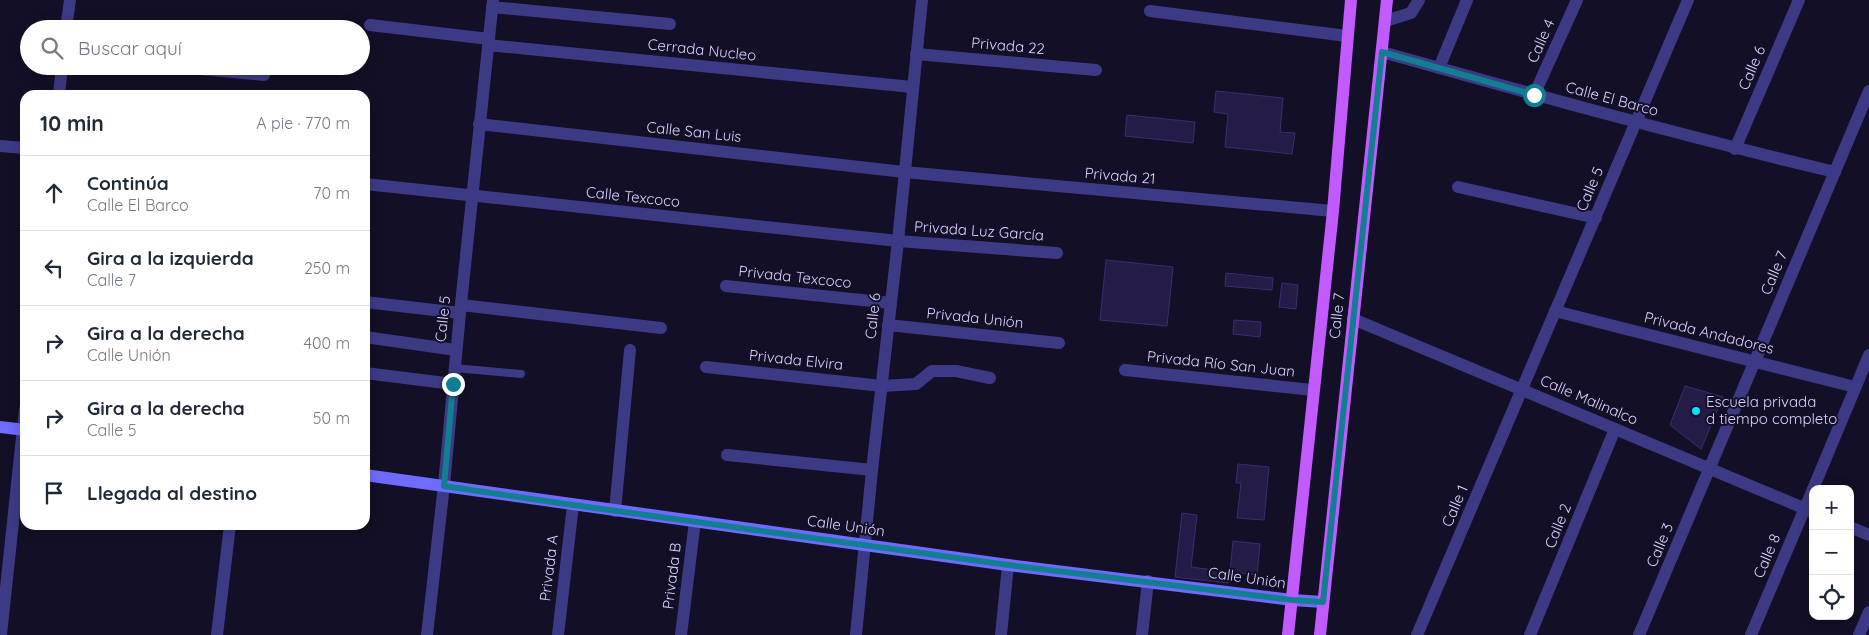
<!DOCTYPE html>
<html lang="es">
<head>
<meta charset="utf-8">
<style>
  :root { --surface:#fff; --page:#f6f6f7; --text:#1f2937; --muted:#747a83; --line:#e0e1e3 }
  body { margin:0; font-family:Quicksand,sans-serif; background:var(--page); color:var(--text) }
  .controls { position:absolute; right:15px; bottom:15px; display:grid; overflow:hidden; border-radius:10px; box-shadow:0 2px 12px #0003 }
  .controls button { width:45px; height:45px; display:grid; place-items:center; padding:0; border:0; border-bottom:1px solid var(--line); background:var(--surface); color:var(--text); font:25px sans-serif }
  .stop { position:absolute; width:15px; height:15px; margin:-11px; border:4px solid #117e91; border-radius:50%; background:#fff }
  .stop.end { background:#117e91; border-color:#fff; box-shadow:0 1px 5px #0008 }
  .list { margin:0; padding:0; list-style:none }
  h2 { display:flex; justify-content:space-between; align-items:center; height:65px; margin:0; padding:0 20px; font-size:21px }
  h2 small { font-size:16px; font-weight:400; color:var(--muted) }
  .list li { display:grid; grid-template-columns:32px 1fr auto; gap:15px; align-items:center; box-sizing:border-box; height:75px; padding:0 20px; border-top:1px solid var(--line) }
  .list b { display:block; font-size:19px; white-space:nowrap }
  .list p { margin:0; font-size:16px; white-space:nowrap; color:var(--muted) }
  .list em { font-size:16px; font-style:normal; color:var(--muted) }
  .icon { flex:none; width:28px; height:28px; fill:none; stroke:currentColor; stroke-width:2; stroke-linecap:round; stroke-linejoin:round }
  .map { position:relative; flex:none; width:1869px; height:635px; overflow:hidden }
  .search { position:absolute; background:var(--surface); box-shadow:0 2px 12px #0003; left:20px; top:20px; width:350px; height:55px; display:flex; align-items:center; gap:12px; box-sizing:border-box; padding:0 18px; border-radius:28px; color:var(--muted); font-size:19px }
  .panel { position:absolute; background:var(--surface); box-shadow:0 2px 12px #0003; left:20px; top:90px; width:350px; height:440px; border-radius:15px }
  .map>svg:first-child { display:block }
  .building { fill:#241b47; stroke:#3b2d73 }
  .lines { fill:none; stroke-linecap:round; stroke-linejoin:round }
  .lane { stroke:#3d3a85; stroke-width:8 }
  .street { stroke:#3d3a85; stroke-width:12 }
  .secondary { stroke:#6f6bff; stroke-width:12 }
  .primary { stroke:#c25bff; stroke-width:12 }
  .route { stroke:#117e91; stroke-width:6 }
  .poi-dot { fill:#00e5ff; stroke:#130f26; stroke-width:2 }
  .labels { text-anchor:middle; stroke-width:4; stroke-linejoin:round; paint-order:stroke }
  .street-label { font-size:15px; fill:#d9d4ff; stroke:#130f26 }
  .poi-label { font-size:15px; fill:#d9d4ff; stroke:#130f26; text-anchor:start }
</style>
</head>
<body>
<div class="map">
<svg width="1869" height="635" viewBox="0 0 1869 635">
  <rect width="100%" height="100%" fill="#130f26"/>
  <g class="building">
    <path d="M1216,91L1283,98L1280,132L1295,133L1292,154L1225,147L1228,114L1214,112Z"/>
    <path d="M1127,115L1195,122L1193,143L1125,136Z"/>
    <path d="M1106,260L1173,267L1167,326L1100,320Z"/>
    <path d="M1226,273L1273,278L1272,290L1225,286Z"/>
    <path d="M1282,283L1298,285L1296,309L1279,307Z"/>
    <path d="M1234,320L1261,322L1260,337L1233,334Z"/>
    <path d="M1685,386L1723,397L1701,449L1670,425Z"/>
    <path d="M1238,464L1269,467L1264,520L1237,518L1241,483H1236Z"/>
    <path d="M1182,513L1197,515L1191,567L1230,572L1228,583L1175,577Z"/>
    <path d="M1233,541L1260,544L1257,575L1230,572Z"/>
  </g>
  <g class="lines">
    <path class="lane" d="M454,368L521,374"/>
    <g class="street">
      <path d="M492,7L670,24"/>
      <path d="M1150,11L1347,36"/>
      <path d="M1385,21L1411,13L1419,0"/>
      <path d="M370,25L489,39"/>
      <path d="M66,29L70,0"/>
      <path d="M488,45L912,87"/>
      <path d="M1382,52C1532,94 1683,136 1835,172"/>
      <path d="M916,54L1096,70"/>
      <path d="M169,66L264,75"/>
      <path d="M1439,68L1467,0"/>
      <path d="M59,95L62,66"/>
      <path d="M1534,95L1577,0"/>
      <path d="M479,124L904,172L1333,211"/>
      <path d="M0,146L25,148"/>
      <path d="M1735,149L1799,0"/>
      <path d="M365,184L898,241L1057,253"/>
      <path d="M1458,187L1596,218"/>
      <path d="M726,286L891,303"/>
      <path d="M365,302L460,313"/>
      <path d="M461,305L661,328"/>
      <path d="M1555,311L1855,387"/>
      <path d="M1353,319L1813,512"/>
      <path d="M888,325L1059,343"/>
      <path d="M365,337L456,350"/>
      <path d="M706,367L882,386L916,384L932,371H956L990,378"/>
      <path d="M1125,370L1313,390"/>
      <path d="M365,373L453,384"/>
      <path d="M727,455L872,470"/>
      <path d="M1813,489L1869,355"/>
      <path d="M615,511L630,350"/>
      <path d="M1850,527L1869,535"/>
      <path d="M1,635L25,409"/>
      <path d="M217,635L230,525"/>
      <path d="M427,635L444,485L460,313L493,0"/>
      <path d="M558,635L573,505"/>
      <path d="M681,635L695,521"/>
      <path d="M856,635L872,470L898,241L922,0"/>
      <path d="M1001,635L1008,565"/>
      <path d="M1142,635L1148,581"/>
      <path d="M1417,635L1688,0"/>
      <path d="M1530,635L1615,429"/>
      <path d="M1639,635L1869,91"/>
      <path d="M1751,635L1813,489"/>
      <path d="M1859,635L1869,612"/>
    </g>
    <g class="secondary">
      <path d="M0,427L25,430"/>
      <path d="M365,475L1008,565L1292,600L1323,602"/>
    </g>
    <g class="primary">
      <path d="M1288,635L1333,211L1351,0"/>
      <path d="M1320,635L1387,0"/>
    </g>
  </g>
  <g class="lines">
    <path class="route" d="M453,384L444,486L573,505L1008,565L1292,600L1323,602L1382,52L1534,95"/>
  </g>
  <circle class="poi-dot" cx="1696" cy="411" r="5"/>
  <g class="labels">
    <g class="street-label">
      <text transform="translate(1541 41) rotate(-66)" y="5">Calle 4</text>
      <text transform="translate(1008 46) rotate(5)" y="5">Privada 22</text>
      <text transform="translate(702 50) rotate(6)" y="5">Cerrada Nucleo</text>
      <text transform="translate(1752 68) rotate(-67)" y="5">Calle 6</text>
      <text transform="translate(1612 99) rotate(15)" y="5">Calle El Barco</text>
      <text transform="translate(694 132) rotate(6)" y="5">Calle San Luis</text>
      <text transform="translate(1120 176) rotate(5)" y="5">Privada 21</text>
      <text transform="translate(1590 189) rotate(-67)" y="5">Calle 5</text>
      <text transform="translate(633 197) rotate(6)" y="5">Calle Texcoco</text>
      <text transform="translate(979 231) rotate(4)" y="5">Privada Luz García</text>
      <text transform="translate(1774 273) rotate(-67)" y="5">Calle 7</text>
      <text transform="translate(795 277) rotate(6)" y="5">Privada Texcoco</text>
      <text transform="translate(873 316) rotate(-84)" y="5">Calle 6</text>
      <text transform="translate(1337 316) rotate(-84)" y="5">Calle 7</text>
      <text transform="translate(975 318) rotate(6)" y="5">Privada Unión</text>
      <text transform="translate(443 319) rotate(-84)" y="5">Calle 5</text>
      <text transform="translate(1709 333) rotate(14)" y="5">Privada Andadores</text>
      <text transform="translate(796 360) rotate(6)" y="5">Privada Elvira</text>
      <text transform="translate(1221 364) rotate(6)" y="5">Privada Río San Juan</text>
      <text transform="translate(1589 400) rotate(23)" y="5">Calle Malinalco</text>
      <text transform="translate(1455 506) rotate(-67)" y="5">Calle 1</text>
      <text transform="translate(846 526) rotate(8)" y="5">Calle Unión</text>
      <text transform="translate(1558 526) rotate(-68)" y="5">Calle 2</text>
      <text transform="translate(1660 545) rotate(-67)" y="5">Calle 3</text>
      <text transform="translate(1767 556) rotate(-67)" y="5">Calle 8</text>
      <text transform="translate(549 568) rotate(-83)" y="5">Privada A</text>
      <text transform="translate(672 576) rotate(-83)" y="5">Privada B</text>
      <text transform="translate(1247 578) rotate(8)" y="5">Calle Unión</text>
    </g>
    <g class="poi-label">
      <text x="1706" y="407">Escuela privada<tspan x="1706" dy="17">d tiempo completo</tspan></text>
    </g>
  </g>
</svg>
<div class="controls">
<button>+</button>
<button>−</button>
<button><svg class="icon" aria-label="locate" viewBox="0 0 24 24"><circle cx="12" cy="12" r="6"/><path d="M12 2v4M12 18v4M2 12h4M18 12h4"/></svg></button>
</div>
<div class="stop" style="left:1534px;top:95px"></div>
<div class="stop end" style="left:453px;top:384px"></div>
<div class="search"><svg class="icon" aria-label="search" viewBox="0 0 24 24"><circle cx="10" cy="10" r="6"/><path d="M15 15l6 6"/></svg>Buscar aquí</div>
<section class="panel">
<h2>10 min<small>A pie · 770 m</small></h2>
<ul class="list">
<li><svg class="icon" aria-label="ahead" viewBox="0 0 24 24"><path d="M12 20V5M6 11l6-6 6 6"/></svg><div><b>Continúa</b><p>Calle El Barco</p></div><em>70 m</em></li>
<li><svg class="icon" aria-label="left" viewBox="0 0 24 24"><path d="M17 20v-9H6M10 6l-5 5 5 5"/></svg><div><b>Gira a la izquierda</b><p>Calle 7</p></div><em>250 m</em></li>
<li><svg class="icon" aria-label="right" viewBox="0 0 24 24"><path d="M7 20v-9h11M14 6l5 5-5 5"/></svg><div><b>Gira a la derecha</b><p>Calle Unión</p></div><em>400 m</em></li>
<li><svg class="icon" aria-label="right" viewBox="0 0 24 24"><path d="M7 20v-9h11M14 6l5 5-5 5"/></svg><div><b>Gira a la derecha</b><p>Calle 5</p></div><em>50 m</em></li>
<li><svg class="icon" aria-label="arrive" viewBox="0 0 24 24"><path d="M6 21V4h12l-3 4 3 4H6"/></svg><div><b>Llegada al destino</b></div></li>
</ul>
</section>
</div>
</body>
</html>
